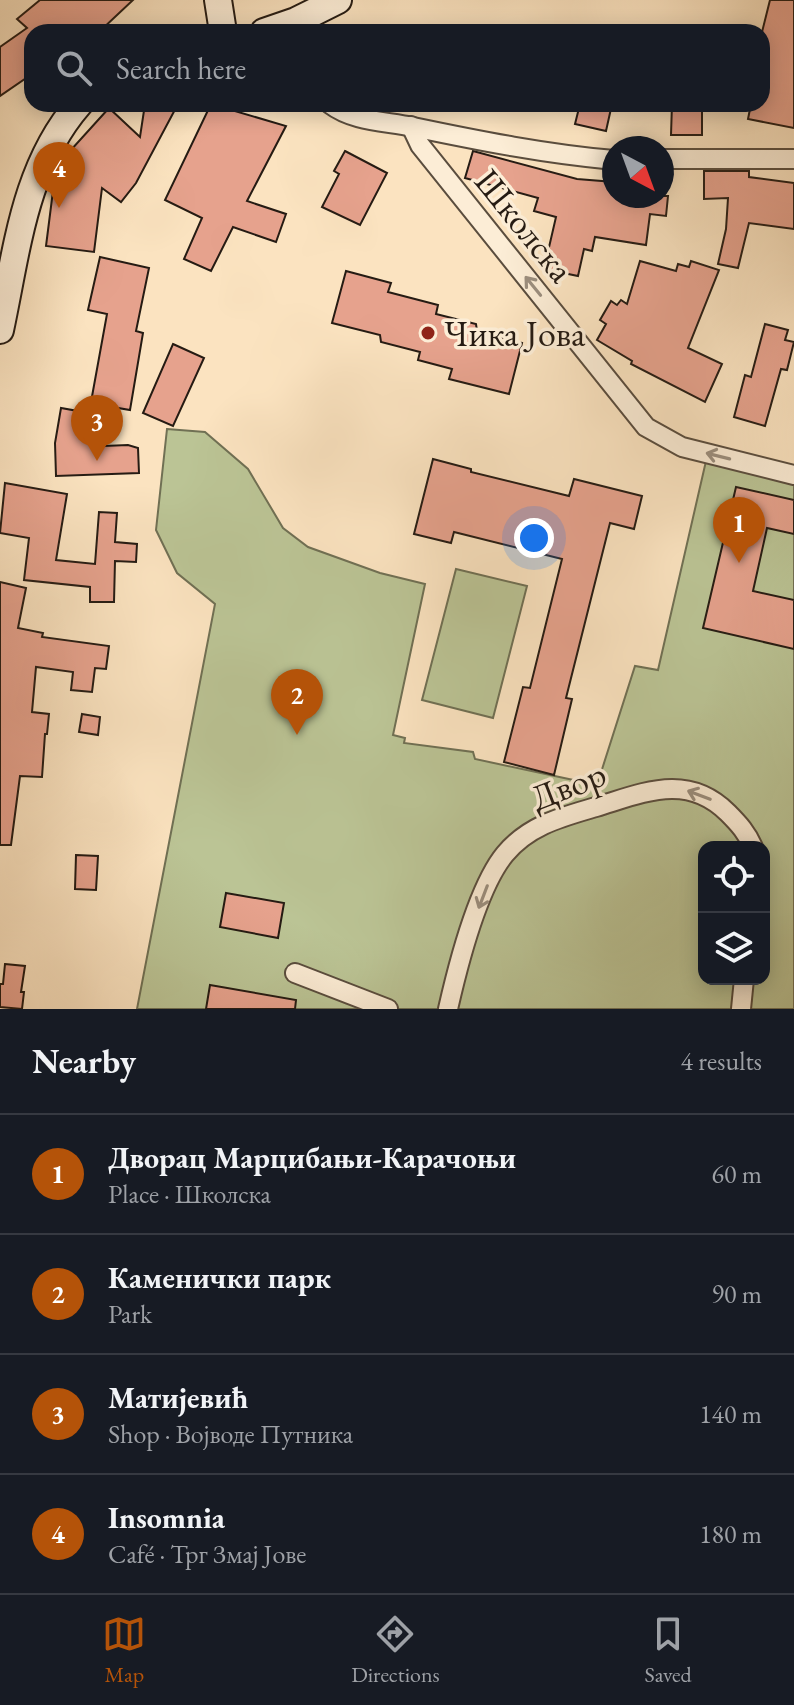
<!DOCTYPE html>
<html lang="en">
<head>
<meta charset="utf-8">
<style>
  :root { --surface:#171b24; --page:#20242c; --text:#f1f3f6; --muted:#9ea1a6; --line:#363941; --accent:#b45309 }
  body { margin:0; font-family:"EB Garamond",serif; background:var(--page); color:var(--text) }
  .controls { position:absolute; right:24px; bottom:24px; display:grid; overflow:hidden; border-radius:16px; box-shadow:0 4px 20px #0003 }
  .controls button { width:72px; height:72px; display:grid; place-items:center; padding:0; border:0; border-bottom:2px solid var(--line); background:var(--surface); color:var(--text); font:40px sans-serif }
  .compass { position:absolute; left:602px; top:136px; width:72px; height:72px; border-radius:50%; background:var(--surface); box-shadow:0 4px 20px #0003; rotate:139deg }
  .you { position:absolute; left:534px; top:538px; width:28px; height:28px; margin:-20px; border:6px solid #fff; border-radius:50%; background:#1a73e8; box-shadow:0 0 0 12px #1a73e833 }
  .badge { display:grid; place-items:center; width:52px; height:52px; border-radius:50%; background:var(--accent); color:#fff; font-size:26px; font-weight:700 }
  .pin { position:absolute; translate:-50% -66px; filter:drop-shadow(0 2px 4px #0008) }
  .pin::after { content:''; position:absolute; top:42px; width:28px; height:24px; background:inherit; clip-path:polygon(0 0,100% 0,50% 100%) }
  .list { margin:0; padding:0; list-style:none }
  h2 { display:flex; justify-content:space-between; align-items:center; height:104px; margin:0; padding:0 32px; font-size:34px }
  h2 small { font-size:26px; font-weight:400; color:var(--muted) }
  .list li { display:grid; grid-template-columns:52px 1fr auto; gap:24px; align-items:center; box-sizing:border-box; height:120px; padding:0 32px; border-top:2px solid var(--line) }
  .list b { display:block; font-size:30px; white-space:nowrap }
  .list p { margin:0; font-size:26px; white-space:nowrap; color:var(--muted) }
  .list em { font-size:26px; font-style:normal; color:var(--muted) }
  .icon { flex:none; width:44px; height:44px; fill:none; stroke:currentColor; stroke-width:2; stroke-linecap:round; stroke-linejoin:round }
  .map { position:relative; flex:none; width:794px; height:1009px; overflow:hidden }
  .search { position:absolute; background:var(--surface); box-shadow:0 4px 20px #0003; left:24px; right:24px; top:24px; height:88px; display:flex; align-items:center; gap:20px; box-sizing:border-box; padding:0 28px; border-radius:24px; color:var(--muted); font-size:30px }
  .sheet { height:584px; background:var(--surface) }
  nav { display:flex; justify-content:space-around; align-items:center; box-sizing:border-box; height:112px; border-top:2px solid var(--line); background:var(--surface); font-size:22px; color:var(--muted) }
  nav a { display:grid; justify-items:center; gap:4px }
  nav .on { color:var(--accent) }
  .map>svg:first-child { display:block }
  .green { fill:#bbc495; stroke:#707054; stroke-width:2; fill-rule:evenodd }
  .building { fill:#e6a28d; stroke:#251b13; stroke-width:2 }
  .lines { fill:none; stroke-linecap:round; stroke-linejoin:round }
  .street-casing { stroke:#5a4d3e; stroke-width:22 }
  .secondary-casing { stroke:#251b13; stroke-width:30 }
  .street { stroke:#fcedd6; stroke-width:18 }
  .secondary { stroke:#fcedd6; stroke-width:26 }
  .oneway { stroke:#9b8e7e }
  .poi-dot { fill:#8f2418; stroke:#fcedd6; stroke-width:3 }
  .labels { text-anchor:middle; stroke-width:7; stroke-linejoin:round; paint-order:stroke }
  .street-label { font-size:36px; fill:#251b13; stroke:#fcedd6 }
  .poi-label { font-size:36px; fill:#251b13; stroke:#fcedd6; text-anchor:start }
</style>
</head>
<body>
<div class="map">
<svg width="794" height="1009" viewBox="0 0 794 1009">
  <rect width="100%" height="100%" fill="#fbe3c0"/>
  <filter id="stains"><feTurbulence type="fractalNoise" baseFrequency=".0025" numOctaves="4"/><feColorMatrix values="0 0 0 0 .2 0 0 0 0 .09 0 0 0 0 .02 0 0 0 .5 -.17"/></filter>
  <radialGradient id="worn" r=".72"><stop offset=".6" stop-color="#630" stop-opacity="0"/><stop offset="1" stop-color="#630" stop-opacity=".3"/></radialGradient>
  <g class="green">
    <path d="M167,429L205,432L248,469L283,528L308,547L380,573L425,584L393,735L405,738L404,743L473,752L475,759L597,785L635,666L658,670L706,461L794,484V1009H137C162,874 190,739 215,604L177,573L156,530ZM704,847H764V979H704Z"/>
    <path d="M456,569L527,586L493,718L422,700Z"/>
  </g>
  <g class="building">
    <path d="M40,0H133L99,32H32V74L0,96V47L27,28L17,19Z"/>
    <path d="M770,0H794V128L748,119L751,104H762V32Z"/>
    <path d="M145,104H178L136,183L121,202L102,188L94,252L46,246L55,175L60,162L109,108L140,137Z"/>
    <path d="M211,104L286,126L247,201L286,214L276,242L233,227L211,271L184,259L202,218L165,200Z"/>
    <path d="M580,104H612L606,131L575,124Z"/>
    <path d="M672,104H702V135H671Z"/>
    <path d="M345,151L387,173L360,225L322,207L339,174L334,171Z"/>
    <path d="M473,151L577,179L614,182V196H668L666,216L650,214L646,245L595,237L592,251L584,249L578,276L544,269L556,217L534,211L538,198L465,178Z"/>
    <path d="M704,171H749V177L794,183V229L749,223L738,268L718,264L726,229L728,198L704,199Z"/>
    <path d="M100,257L149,268L136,331L143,333L130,410L112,407L104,446L128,445L138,448L139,473L56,476L55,443L61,408L89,413L107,314L88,310Z"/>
    <path d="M640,261L676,271L678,264L689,267L691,261L719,270L688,348L722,364L705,402L631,364L632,361L597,340L606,324L600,320L611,301L617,305L621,300L627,304Z"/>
    <path d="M346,271L391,283L388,292L438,305L436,314L476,324L477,331L522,343L509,394L449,379L452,369L418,360L420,352L381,342L380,335L332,323Z"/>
    <path d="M765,324L788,330L785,340L794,342L787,370L781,369L765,426L734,417L745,375L751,377Z"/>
    <path d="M173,344L204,358L173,426L143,413Z"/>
    <path d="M433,459L471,469V472L569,496L574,479L642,496L634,529L610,523L566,698L572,699L554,775L504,762L523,687L530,688L562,559L454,532L451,543L414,534Z"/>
    <path d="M5,483L67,494L56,560L95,564L99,512L117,513L115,542L137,544L136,562L115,561L114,602H90V587L24,580L29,538L0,533Z"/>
    <path d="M736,487L794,500V534L767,528L753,591L794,600V649L703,628Z"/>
    <path d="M0,582L26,588L18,628L43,633L42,637L109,646L106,669L95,668L92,692L71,690L73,672L36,667L32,712L49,714L47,734H45L42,777L20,776L11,845H0Z"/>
    <path d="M82,714L100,717L98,735L79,732Z"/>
    <path d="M76,855L98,856L96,890L75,889Z"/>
    <path d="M226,893L284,903L278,938L220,927Z"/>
    <path d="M5,964L25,966L21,992H24L22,1009L0,1007V984H3Z"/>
    <path d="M210,985L296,1000L295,1009H206Z"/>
  </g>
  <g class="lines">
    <defs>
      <g id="street">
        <path d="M330,104C354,122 385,121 413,127C480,141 546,154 614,160"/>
        <path d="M411,126L420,145L646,427L682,447L794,475"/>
        <path d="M662,159H794"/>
        <path d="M295,973L388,1009"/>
        <path d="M448,1009C458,965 477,888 505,854C529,825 562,817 596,807C643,793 687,772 728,813C739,824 747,833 753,847"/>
        <path d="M741,1009L744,979"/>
      </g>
      <g id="secondary">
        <path d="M218,0L223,32"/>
        <path d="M264,32L296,21L338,0"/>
        <path d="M0,330C17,251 24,167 79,104"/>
      </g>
    </defs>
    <use href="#street" class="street-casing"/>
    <use href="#secondary" class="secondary-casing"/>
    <use href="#street" class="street"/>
    <use href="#secondary" class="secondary"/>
  </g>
  <defs><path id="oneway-shaft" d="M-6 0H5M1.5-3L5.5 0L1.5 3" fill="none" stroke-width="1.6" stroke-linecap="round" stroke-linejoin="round" transform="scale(2)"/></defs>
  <g class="oneway">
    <use href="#oneway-shaft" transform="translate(533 286) rotate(-129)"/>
    <use href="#oneway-shaft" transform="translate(718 456) rotate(-166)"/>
    <use href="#oneway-shaft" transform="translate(699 795) rotate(-159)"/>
    <use href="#oneway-shaft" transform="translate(483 897) rotate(111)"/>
  </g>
  <circle class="poi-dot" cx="428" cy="333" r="8"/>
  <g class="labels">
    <g class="street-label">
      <text transform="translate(525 225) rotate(51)" y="13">Школска</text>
      <text transform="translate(568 785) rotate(-21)" y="13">Двор</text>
    </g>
    <g class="poi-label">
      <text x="444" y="346">Чика Јова</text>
    </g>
  </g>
  <rect width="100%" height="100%" filter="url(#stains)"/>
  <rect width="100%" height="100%" fill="url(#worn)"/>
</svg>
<div class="controls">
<button><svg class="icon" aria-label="locate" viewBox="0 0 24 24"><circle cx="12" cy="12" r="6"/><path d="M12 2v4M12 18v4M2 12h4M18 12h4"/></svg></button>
<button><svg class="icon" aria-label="layers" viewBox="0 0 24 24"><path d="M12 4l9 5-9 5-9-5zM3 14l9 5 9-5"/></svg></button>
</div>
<svg class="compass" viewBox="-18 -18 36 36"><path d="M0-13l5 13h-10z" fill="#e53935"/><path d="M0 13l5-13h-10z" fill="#9ea1a6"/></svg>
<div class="you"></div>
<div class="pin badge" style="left:739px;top:563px">1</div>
<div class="pin badge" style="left:297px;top:735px">2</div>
<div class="pin badge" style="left:97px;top:461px">3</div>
<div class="pin badge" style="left:59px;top:208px">4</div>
<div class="search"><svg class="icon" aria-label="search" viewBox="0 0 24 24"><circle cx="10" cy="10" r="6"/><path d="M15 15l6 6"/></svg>Search here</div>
</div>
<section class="sheet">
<h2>Nearby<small>4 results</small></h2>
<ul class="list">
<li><span class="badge">1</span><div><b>Дворац Марцибањи-Карачоњи</b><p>Place · Школска</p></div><em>60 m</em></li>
<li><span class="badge">2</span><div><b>Каменички парк</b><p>Park</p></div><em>90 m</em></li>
<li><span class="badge">3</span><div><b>Матијевић</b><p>Shop · Војводе Путника</p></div><em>140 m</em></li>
<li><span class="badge">4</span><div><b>Insomnia</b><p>Café · Трг Змај Јове</p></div><em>180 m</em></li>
</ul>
</section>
<nav>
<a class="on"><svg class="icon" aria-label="map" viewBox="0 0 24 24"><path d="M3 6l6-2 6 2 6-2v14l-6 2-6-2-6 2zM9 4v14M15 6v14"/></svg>Map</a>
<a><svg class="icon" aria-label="directions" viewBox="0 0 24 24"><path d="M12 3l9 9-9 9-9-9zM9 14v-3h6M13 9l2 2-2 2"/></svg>Directions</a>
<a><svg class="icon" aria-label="saved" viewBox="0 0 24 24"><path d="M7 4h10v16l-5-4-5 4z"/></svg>Saved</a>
</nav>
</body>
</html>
